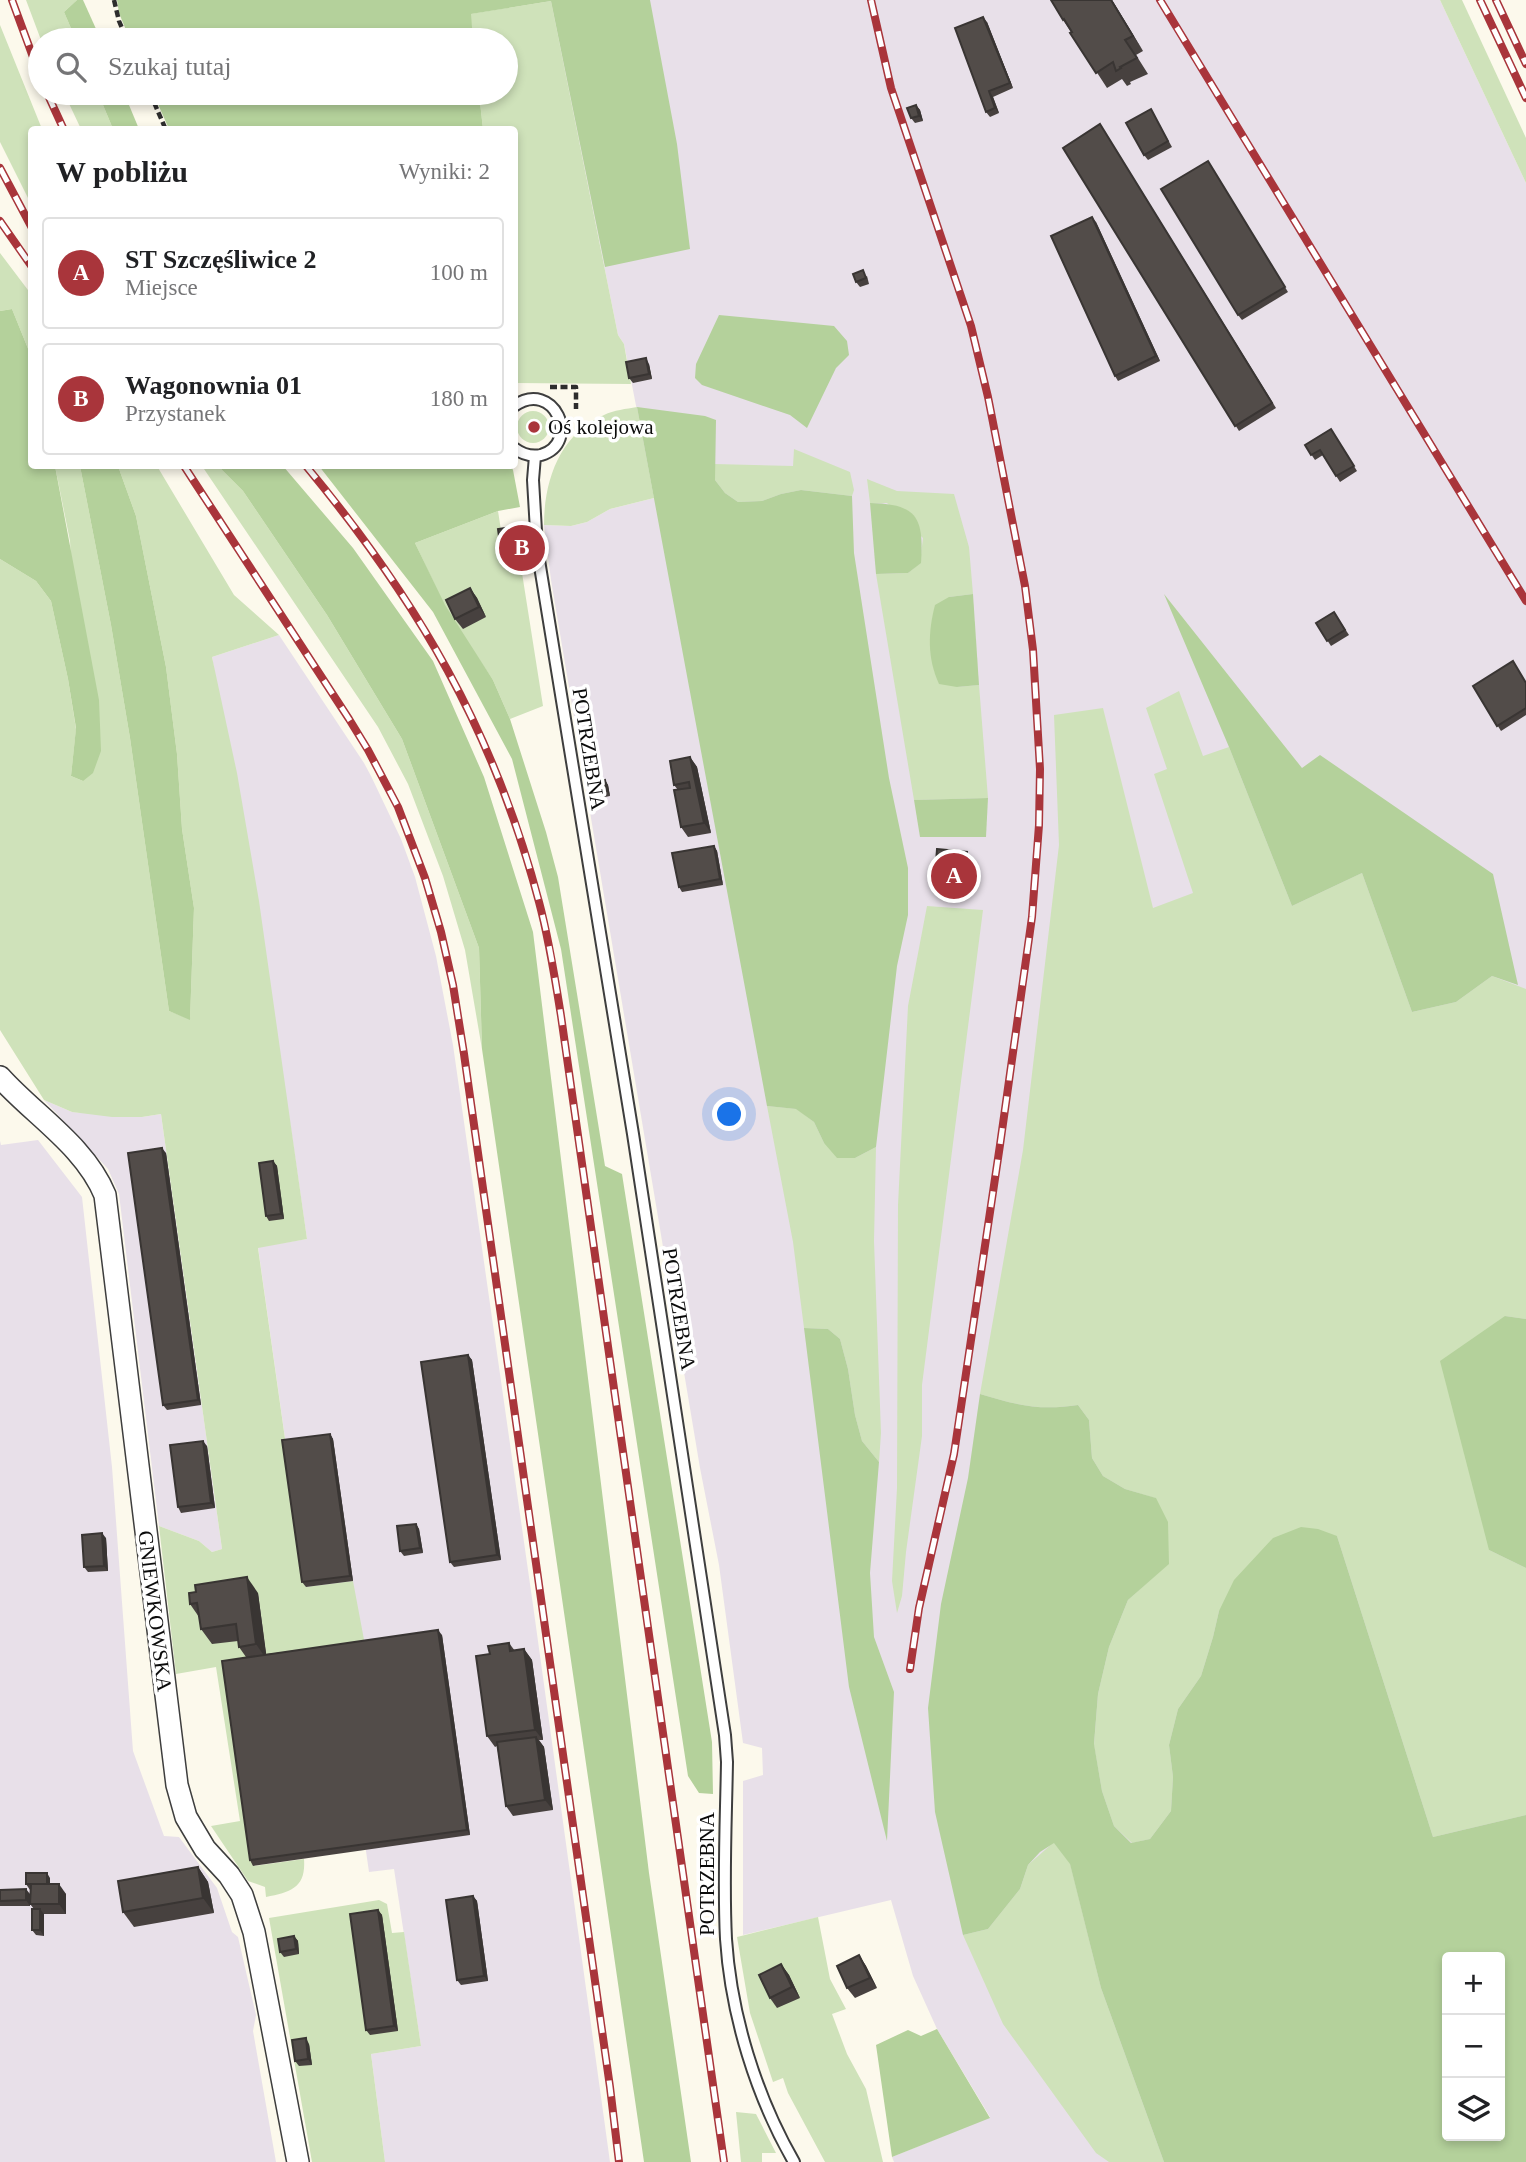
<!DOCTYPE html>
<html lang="pl">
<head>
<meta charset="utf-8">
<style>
  :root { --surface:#fff; --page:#f6f6f6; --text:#202124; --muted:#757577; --line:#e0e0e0; --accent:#a9353b }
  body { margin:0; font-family:Georgia,serif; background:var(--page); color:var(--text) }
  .controls { position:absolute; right:21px; bottom:21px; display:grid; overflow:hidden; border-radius:7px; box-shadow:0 4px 10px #0003 }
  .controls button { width:63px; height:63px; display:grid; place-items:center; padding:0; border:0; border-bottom:2px solid var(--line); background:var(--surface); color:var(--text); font:35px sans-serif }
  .you { position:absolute; left:730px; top:1115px; width:24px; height:24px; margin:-18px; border:5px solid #fff; border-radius:50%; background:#1a73e8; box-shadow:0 0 0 10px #1a73e833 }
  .badge { display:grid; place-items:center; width:46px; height:46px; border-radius:50%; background:var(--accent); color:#fff; font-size:23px; font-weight:700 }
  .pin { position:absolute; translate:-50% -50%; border:4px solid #fff; box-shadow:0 2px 7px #0006 }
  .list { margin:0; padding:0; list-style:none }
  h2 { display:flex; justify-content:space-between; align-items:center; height:91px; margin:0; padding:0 28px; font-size:30px }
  h2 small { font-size:23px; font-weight:400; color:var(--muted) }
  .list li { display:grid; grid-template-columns:46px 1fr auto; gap:21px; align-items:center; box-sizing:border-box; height:112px; margin:0 14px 14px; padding:0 14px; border:2px solid var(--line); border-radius:7px }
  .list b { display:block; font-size:26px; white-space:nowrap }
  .list p { margin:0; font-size:23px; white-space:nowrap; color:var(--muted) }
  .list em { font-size:23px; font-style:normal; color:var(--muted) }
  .icon { flex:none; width:38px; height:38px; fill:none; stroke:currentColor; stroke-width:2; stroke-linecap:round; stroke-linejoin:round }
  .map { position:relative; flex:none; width:1526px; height:2162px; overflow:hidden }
  .search { position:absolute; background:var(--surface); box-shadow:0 4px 10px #0003; left:28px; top:28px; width:490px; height:77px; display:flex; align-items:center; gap:18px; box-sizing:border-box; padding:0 24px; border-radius:38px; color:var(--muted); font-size:26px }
  .panel { position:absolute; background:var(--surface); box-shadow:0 4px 10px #0003; left:28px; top:126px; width:490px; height:343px; border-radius:7px }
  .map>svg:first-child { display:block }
  .industrial { fill:#e8e0e9; fill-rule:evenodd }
  .green { fill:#cfe2ba }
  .forest { fill:#b4d19b; fill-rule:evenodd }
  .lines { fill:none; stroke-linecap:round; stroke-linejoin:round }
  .lane-casing { stroke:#3e3e3e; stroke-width:14 }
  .street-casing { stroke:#3e3e3e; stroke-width:24 }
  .path { stroke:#2d2d2d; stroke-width:4.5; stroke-dasharray:7 3.5; stroke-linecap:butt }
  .lane { stroke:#fff; stroke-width:10 }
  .street { stroke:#fff; stroke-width:21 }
  .rail-casing { stroke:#a9353b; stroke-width:8 }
  .rail { stroke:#fff; stroke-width:5; stroke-dasharray:16; stroke-linecap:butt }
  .wall { fill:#47413f }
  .shaded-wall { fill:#393533 }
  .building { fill:#524c49; stroke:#393533; stroke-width:2 }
  .poi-dot { fill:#a9353b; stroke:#fff; stroke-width:2.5 }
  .labels { text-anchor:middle; stroke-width:7; stroke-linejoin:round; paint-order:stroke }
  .poi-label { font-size:21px; fill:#0b0b0b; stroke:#fff; text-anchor:start }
  .street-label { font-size:21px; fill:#0b0b0b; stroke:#fff }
</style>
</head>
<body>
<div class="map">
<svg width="1526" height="2162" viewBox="0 0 1526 2162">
  <rect width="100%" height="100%" fill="#fcf9ec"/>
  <g class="industrial">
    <path d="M542,0H1440L1526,183V2162H894L892,2157L990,2117L937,2029L913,1976L891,1900L743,1935V1781L763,1775L762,1748L743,1743L719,1565L700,1468L656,1205L551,580L544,525L571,526L587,522L610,509L654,498L624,344L618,335L551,1L542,2ZM1447,1957H1500V2136H1447Z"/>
    <path d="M279,635L364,763L371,776L401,839L415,877L436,956L453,1045L533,1605L610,2162H385L371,2054L421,2046L394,1869L369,1872L337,1649L306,1587L258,1247L307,1239L291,1129L212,657Z"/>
    <path d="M44,1100L72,1112L142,1117L161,1114L222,1549L212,1552L199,1541L159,1526L119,1194L108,1169Z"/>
    <path d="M38,1140L82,1197L112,1467L133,1751L164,1836L179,1837L217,1888L232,1932L238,1937L256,2015L253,2031L276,2162H0V1141L1,1145Z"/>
  </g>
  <g class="green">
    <path d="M26,0H77L64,12L76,40H41Z"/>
    <path d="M1440,0H1462L1526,138V183Z"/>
    <path d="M551,1L618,335L624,344L631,384L515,383L514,130L483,129L479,93H506V40H473L470,14Z"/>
    <path d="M0,25L42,129L32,130L31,204L0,142Z"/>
    <path d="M64,93H98L113,129H81Z"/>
    <path d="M0,253L31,294V356L12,309L0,311Z"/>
    <path d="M637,407L654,498L610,509L587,522L571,526L544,525C544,480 560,434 604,415C614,410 626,409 637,407Z"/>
    <circle cx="533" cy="427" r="16"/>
    <path d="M794,449L850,472L854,490L852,496L801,490L781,494L762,501L738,502L725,493L715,480L714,464L793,466Z"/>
    <path d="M55,466H80L111,625L130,738L169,1011L190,1019L194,908L182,829L177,754L166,667L136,516L118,466H157L234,595L279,635L212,657L237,773L259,901L307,1239L258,1248L306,1587L353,1581L365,1645L267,1660L258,1593L247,1639L254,1866L304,1859C306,1887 292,1892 266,1897L265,1887L248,1881L211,1826L240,1821L216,1667L176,1674L159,1526L199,1541L212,1552L222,1549L161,1114L142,1117H112L72,1112L44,1100L0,1030V559L36,581L51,601L68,679L76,729L71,776L83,781L70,541Z"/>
    <path d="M202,466H218L243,491L327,615L402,739L479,948L482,1049L465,950L443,876L408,784L378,727Z"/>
    <path d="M867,479L897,491L954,494L969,547L973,594L949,597L957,687L979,685L988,798L914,800L876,574L908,573L920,563L923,538L887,503H870Z"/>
    <path d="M498,511L505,556L519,554L543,706L510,719L493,680L448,613L415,543Z"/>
    <path d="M1179,691L1203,756L1229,747L1292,906L1362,873L1412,1012L1456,1002L1492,976L1526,989V1319L1505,1316L1489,1550L1526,1568V1815L1433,1837L1337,1536L1219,1611L1213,1637L1201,1676L1178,1709L1169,1745L1173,1777L1171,1811L1150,1839L1132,1843L1114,1826L1102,1791L1094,1745L1098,1694L1109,1647L1128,1600L1169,1563L1155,1498L1125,1489L1103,1476L1092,1458L1089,1420L1078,1405C1039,1411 1017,1405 980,1394L1023,1150L1059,845L1054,715L1103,708L1153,908L1193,893L1154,774L1167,769L1146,708Z"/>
    <path d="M927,906L983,910L922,1385V1436L906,1552L902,1596L897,1613L892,1581L897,1488L898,1205L908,1006Z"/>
    <path d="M767,1106L797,1109L814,1122L824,1143L855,1158L876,1147L874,1241L881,1433L879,1462L862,1441L855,1415L848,1369L840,1339L828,1329L804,1328L793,1242Z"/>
    <path d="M1054,1842L1070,1863L1101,1988L1164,2162H1109L1096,2153L1003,2024L963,1935L988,1929L1020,1889L1028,1865Z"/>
    <path d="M379,1900L387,1904L392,1933L404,1932L421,2046L371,2054L385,2162H312L269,1918Z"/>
    <path d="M818,1917L830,1979L846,2009L832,2014L847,2054L866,2089L883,2162H825L788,2093L783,2078L773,2082L750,2013L737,1937Z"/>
    <path d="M736,2112L756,2114L776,2153H762V2162H741Z"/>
  </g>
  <g class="forest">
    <path d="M77,0H83L101,40H76L64,12Z"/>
    <path d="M117,0H650L677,144L690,249L605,267L551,1L471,14L473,40H130L119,13Z"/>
    <path d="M98,93H124L139,129H113Z"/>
    <path d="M153,93H479L483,129H169Z"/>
    <path d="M12,309L31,356L32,466H55L99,700L101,751L93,773L83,781L71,776L76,728L68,679L51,601L36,581L0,559V311Z"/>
    <path d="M719,315L834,326L847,341L849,355L836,368L807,428L790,415L702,385L695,378L696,364Z"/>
    <path d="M637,407L705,416L716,420L715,480L725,493L738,502L762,501L781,494L801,490L852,496L854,553L889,778L908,868V915L897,966L876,1147L855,1158H837L824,1143L814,1122L796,1109L767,1106Z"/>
    <path d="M80,466H118L136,516L166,667L177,754L182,829L194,908L190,1020L169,1011L130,738L111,625Z"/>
    <path d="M218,466H283L353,548L433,661L484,777L533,932L649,1873L691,2162H644L482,1049L479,948L402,739L327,615L243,491Z"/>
    <path d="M319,466H511L513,470L520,507L498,511L415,543L445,605L493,680L510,719L546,832L558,877L605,1166L622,1174L712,1742L713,1794L699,1793L688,1776L561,949L512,759L433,612Z"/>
    <path d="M870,503C917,504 924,517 921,563L908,573L876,574Z"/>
    <path d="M973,594L979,685L957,687L939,684C927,658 928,632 935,605L949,597Z"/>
    <path d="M1164,594L1302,768L1320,755L1493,874L1518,985L1492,976L1456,1002L1412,1012L1362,873L1292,906L1229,747Z"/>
    <path d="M988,798L986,837H920L914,800Z"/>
    <path d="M1505,1316L1526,1319V1568L1489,1550L1440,1361Z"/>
    <path d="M804,1328L828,1329L840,1339L848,1369L855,1415L862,1441L879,1462L870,1573L874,1637L894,1692L887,1841L849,1687Z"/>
    <path d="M980,1394C1017,1405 1039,1411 1078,1405L1089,1420L1092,1458L1103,1476L1125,1489L1156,1498L1168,1522L1169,1564L1128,1600L1109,1647L1098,1694L1094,1744L1102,1791L1114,1826L1131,1843L1150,1839L1171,1811L1173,1777L1169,1745L1178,1709L1201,1676L1213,1637L1219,1611L1234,1580L1273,1538L1301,1527L1318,1529L1337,1536L1433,1837L1526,1815V2162H1164L1101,1988L1070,1864L1054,1843L1040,1852L1028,1865L1020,1889L988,1929L963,1935L935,1812L928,1708L941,1604L968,1478ZM1447,1957H1500V2136H1447Z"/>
    <path d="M937,2029L990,2118L892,2157L876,2045L908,2030L921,2036Z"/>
  </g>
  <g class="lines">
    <defs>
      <g id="lane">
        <path d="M514,406C554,378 582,443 541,455C531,457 522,454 514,448"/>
        <path d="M535,456L533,480L537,548L633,1134L725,1735L727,1762C726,1821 723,1880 726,1939C731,2015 756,2096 794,2162"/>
      </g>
      <path id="street" d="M0,1077C34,1115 85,1146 105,1195L177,1785L186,1817L205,1849L229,1875L242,1895L254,1932L298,2162"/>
    </defs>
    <use href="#lane" class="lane-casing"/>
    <use href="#street" class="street-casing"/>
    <g class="path">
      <path d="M114,0L119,21L127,40"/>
      <path d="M150,93L166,130"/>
      <path d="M550,387H576V409"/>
    </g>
    <use href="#lane" class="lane"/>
    <use href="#street" class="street"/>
    <defs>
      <g id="rail">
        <path d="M12,0L40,76"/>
        <path d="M871,0L891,88L971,326L988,397L1025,586L1033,650L1040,769L1039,825L1032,917L1000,1145L954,1454L919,1608L910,1669"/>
        <path d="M1160,0L1526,601"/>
        <path d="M1480,0L1526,98"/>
        <path d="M1496,0L1526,64"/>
        <path d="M47,93L64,130"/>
        <path d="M0,168L32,228"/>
        <path d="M0,221L32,267"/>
        <path d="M184,466L349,719L368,750L398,807L425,878L441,932L453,985L464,1054L610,2087L619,2162"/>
        <path d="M306,466C418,601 494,731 539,902C549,939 555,978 561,1016L724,2162"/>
      </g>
    </defs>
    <use href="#rail" class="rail-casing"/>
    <use href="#rail" class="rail"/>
  </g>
  <g class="wall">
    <path d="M1112,0L1143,51L1136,55L1148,74L1130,82L1131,84L1127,86L1122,79L1107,88L1063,20Z"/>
    <path d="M987,22L1013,88L993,97L999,113L990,117L986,112Z"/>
    <path d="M916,105L920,110L923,121L915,123L911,118Z"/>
    <path d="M1154,115L1172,147L1148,160L1144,155Z"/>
    <path d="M1100,124L1276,408L1239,431L1063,148Z"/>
    <path d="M1208,161L1288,292L1242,320L1238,315Z"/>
    <path d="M1096,222L1160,361L1118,381L1115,376Z"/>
    <path d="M867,276L869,284L860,287L856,282Z"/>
    <path d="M649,364L652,379L633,383L629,378Z"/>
    <path d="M1331,429L1357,471L1340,482L1323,455L1315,460L1305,445Z"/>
    <path d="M516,532L519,554L505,556L501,551Z"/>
    <path d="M470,588L477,598L486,617L463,629L455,619Z"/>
    <path d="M1334,612L1349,635L1331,646L1316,623Z"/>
    <path d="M1526,682V715L1501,731L1473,686Z"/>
    <path d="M690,757L697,767L711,833L688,837L681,827L678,790L674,785Z"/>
    <path d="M605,780L608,785L610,796L595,799L592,793Z"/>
    <path d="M714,846L717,851L723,885L682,892L679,887Z"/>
    <path d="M970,857L967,898L938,895L934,890Z"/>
    <path d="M166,1153L201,1405L167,1410L163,1405Z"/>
    <path d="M273,1161L277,1166L284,1219L269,1221L266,1216Z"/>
    <path d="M468,1355L472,1360L501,1560L454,1567L450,1562Z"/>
    <path d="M330,1434L333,1439L353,1581L306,1587L302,1582Z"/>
    <path d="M207,1446L215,1508L181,1513L178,1507Z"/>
    <path d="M416,1524L419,1529L423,1553L404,1556L400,1551Z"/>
    <path d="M106,1538L108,1571L88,1572L84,1567Z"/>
    <path d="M258,1593L266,1654L442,1635L470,1835L253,1866L250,1860L246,1657L239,1647L238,1641L212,1644L201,1629L199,1617L190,1604Z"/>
    <path d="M509,1643L515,1651L524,1649L532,1660L543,1740H539L544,1747L553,1810L513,1816L506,1806L497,1746L495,1747L487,1736L490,1654Z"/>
    <path d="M198,1867L208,1882L214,1913L134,1927L123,1912Z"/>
    <path d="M50,1878V1884L66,1894V1914H44V1936L36,1935L32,1930L34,1909L30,1904V1890L26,1884Z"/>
    <path d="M0,1890L30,1894V1906H0Z"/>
    <path d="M473,1896L477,1901L488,1981L461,1985L457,1980Z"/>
    <path d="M378,1910L382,1915L398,2031L370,2035L366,2030Z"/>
    <path d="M294,1936L298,1941L299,1954L284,1957L280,1952Z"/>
    <path d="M859,1955L866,1966L877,1988L855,1998L847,1988Z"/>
    <path d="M781,1964L789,1975L800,1998L777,2008L770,1998Z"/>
    <path d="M309,2044L312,2065L299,2066L295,2061Z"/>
  </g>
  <g class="shaded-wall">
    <path d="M1111,0H1112L1143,51L1133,36Z"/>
    <path d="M983,17L987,22L1013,88L1010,83Z"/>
    <path d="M989,91L993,97L999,113L995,108Z"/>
    <path d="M916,105L920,110L923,121L919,116Z"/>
    <path d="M1092,217L1096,222L1160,361L1156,356Z"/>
    <path d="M646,358L649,364L652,379L649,374Z"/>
    <path d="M512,527L516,532L519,554L516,549Z"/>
    <path d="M470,588L477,598L486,617L479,607Z"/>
    <path d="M690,757L697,767L711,833L704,823Z"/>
    <path d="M605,780L608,785L610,796L607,791Z"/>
    <path d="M714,846L717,851L723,885L720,879Z"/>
    <path d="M967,852L970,857L967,898L964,892Z"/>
    <path d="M162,1148L166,1153L201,1405L198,1400Z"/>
    <path d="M273,1161L277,1166L284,1219L281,1214Z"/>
    <path d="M468,1355L472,1360L501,1560L497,1555Z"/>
    <path d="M330,1434L333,1439L353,1581L350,1576Z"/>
    <path d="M203,1441L207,1446L215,1508L211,1503Z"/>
    <path d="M416,1524L419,1529L423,1553L420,1548Z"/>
    <path d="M102,1533L106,1538L108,1571L104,1566Z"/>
    <path d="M247,1577L258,1593L267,1660L256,1644Z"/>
    <path d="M438,1630L442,1635L470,1835L467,1830Z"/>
    <path d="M524,1649L532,1660L543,1740L535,1730Z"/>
    <path d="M536,1737L544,1747L553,1810L545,1800Z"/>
    <path d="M198,1867L208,1882L214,1913L203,1898Z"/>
    <path d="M47,1873L50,1878V1890L47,1885Z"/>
    <path d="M59,1884L66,1894V1914L59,1904Z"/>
    <path d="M26,1889L30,1894V1906L26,1900Z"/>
    <path d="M473,1896L477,1901L488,1981L484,1976Z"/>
    <path d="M40,1909L44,1914V1936L40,1930Z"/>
    <path d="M378,1910L382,1915L398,2031L394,2026Z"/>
    <path d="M294,1936L298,1941L299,1954L296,1949Z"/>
    <path d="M859,1955L866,1966L877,1988L870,1978Z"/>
    <path d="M781,1964L789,1975L800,1998L792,1987Z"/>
    <path d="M306,2038L309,2044L312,2065L308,2059Z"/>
  </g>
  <g class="building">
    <path d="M1051,0H1111L1133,36L1125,40L1137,58L1120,67L1121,68L1116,71L1113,62L1096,73L1070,33L1072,32L1064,19L1063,20Z"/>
    <path d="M983,17L1010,83L989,91L995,108L986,112L955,28Z"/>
    <path d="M916,105L919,116L911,118L907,108Z"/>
    <path d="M1151,109L1168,141L1144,155L1126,123Z"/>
    <path d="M1100,124L1272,403L1235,426L1063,148Z"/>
    <path d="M1208,161L1285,287L1238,315L1161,189Z"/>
    <path d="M1092,217L1156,356L1115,376L1051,236Z"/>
    <path d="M863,270L866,278L856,282L853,274Z"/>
    <path d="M646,358L649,374L629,378L626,362Z"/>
    <path d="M1331,429L1354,466L1336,476L1320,450L1311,455L1305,445Z"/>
    <path d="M512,527L516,549L501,551L498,529Z"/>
    <path d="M470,588L479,607L455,619L446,600Z"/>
    <path d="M1334,612L1345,630L1327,641L1316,623Z"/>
    <path d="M1513,661L1526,683V708L1497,726L1473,686Z"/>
    <path d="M690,757L704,823L681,827L674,790L690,788L689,782L674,785L670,761Z"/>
    <path d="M605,780L607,791L592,793L590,783Z"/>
    <path d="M714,846L720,879L679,887L672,853Z"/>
    <path d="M937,849L967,852L964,892L934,890Z"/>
    <path d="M162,1148L198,1400L163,1405L128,1153Z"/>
    <path d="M273,1161L281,1214L266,1216L259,1163Z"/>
    <path d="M468,1355L497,1555L450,1562L421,1362Z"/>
    <path d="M330,1434L350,1576L302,1582L282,1440Z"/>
    <path d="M203,1441L211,1503L178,1507L170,1445Z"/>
    <path d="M416,1524L420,1548L400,1551L397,1526Z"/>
    <path d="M102,1533L104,1566L84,1567L82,1535Z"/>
    <path d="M247,1577L256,1644L239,1647L236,1624L201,1629L197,1603L190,1604L189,1593L196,1592L195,1585Z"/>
    <path d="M438,1630L467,1830L250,1860L222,1661Z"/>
    <path d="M509,1643L510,1651L524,1649L535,1730L487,1736L476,1656L490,1654L488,1646Z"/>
    <path d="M536,1737L545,1800L506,1806L497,1742Z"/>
    <path d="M198,1867L203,1898L123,1912L118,1881Z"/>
    <rect x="26" y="1873" width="21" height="11"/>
    <path d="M31,1884H59V1904H30Z"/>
    <path d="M26,1889V1900L0,1901V1890Z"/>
    <path d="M473,1896L484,1976L457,1980L446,1900Z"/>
    <rect x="32" y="1909" width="8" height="21"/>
    <path d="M378,1910L394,2026L366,2030L350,1914Z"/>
    <path d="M294,1936L296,1949L280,1952L278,1939Z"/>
    <path d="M859,1955L870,1978L847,1988L837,1966Z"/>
    <path d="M781,1964L792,1987L770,1998L759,1975Z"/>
    <path d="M306,2038L308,2059L295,2061L292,2040Z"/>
  </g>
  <circle class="poi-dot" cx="534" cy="427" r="7"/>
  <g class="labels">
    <g class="poi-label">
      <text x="548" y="434">Oś kolejowa</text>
    </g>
    <g class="street-label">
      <text transform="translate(589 749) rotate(81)" y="7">POTRZEBNA</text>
      <text transform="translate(679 1309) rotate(81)" y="7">POTRZEBNA</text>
      <text transform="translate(155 1611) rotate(83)" y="7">GNIEWKOWSKA</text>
      <text transform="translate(707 1874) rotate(-90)" y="7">POTRZEBNA</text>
    </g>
  </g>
</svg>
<div class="controls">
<button>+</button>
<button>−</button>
<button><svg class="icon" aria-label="layers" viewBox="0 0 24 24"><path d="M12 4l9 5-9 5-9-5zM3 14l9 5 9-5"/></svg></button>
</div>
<div class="you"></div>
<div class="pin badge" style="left:954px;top:876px">A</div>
<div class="pin badge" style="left:522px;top:548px">B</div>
<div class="search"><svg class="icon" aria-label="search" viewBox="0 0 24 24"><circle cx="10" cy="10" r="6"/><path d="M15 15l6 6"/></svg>Szukaj tutaj</div>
<section class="panel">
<h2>W pobliżu<small>Wyniki: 2</small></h2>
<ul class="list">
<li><span class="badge">A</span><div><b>ST Szczęśliwice 2</b><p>Miejsce</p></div><em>100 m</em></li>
<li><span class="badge">B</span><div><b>Wagonownia 01</b><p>Przystanek</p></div><em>180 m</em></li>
</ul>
</section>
</div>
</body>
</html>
